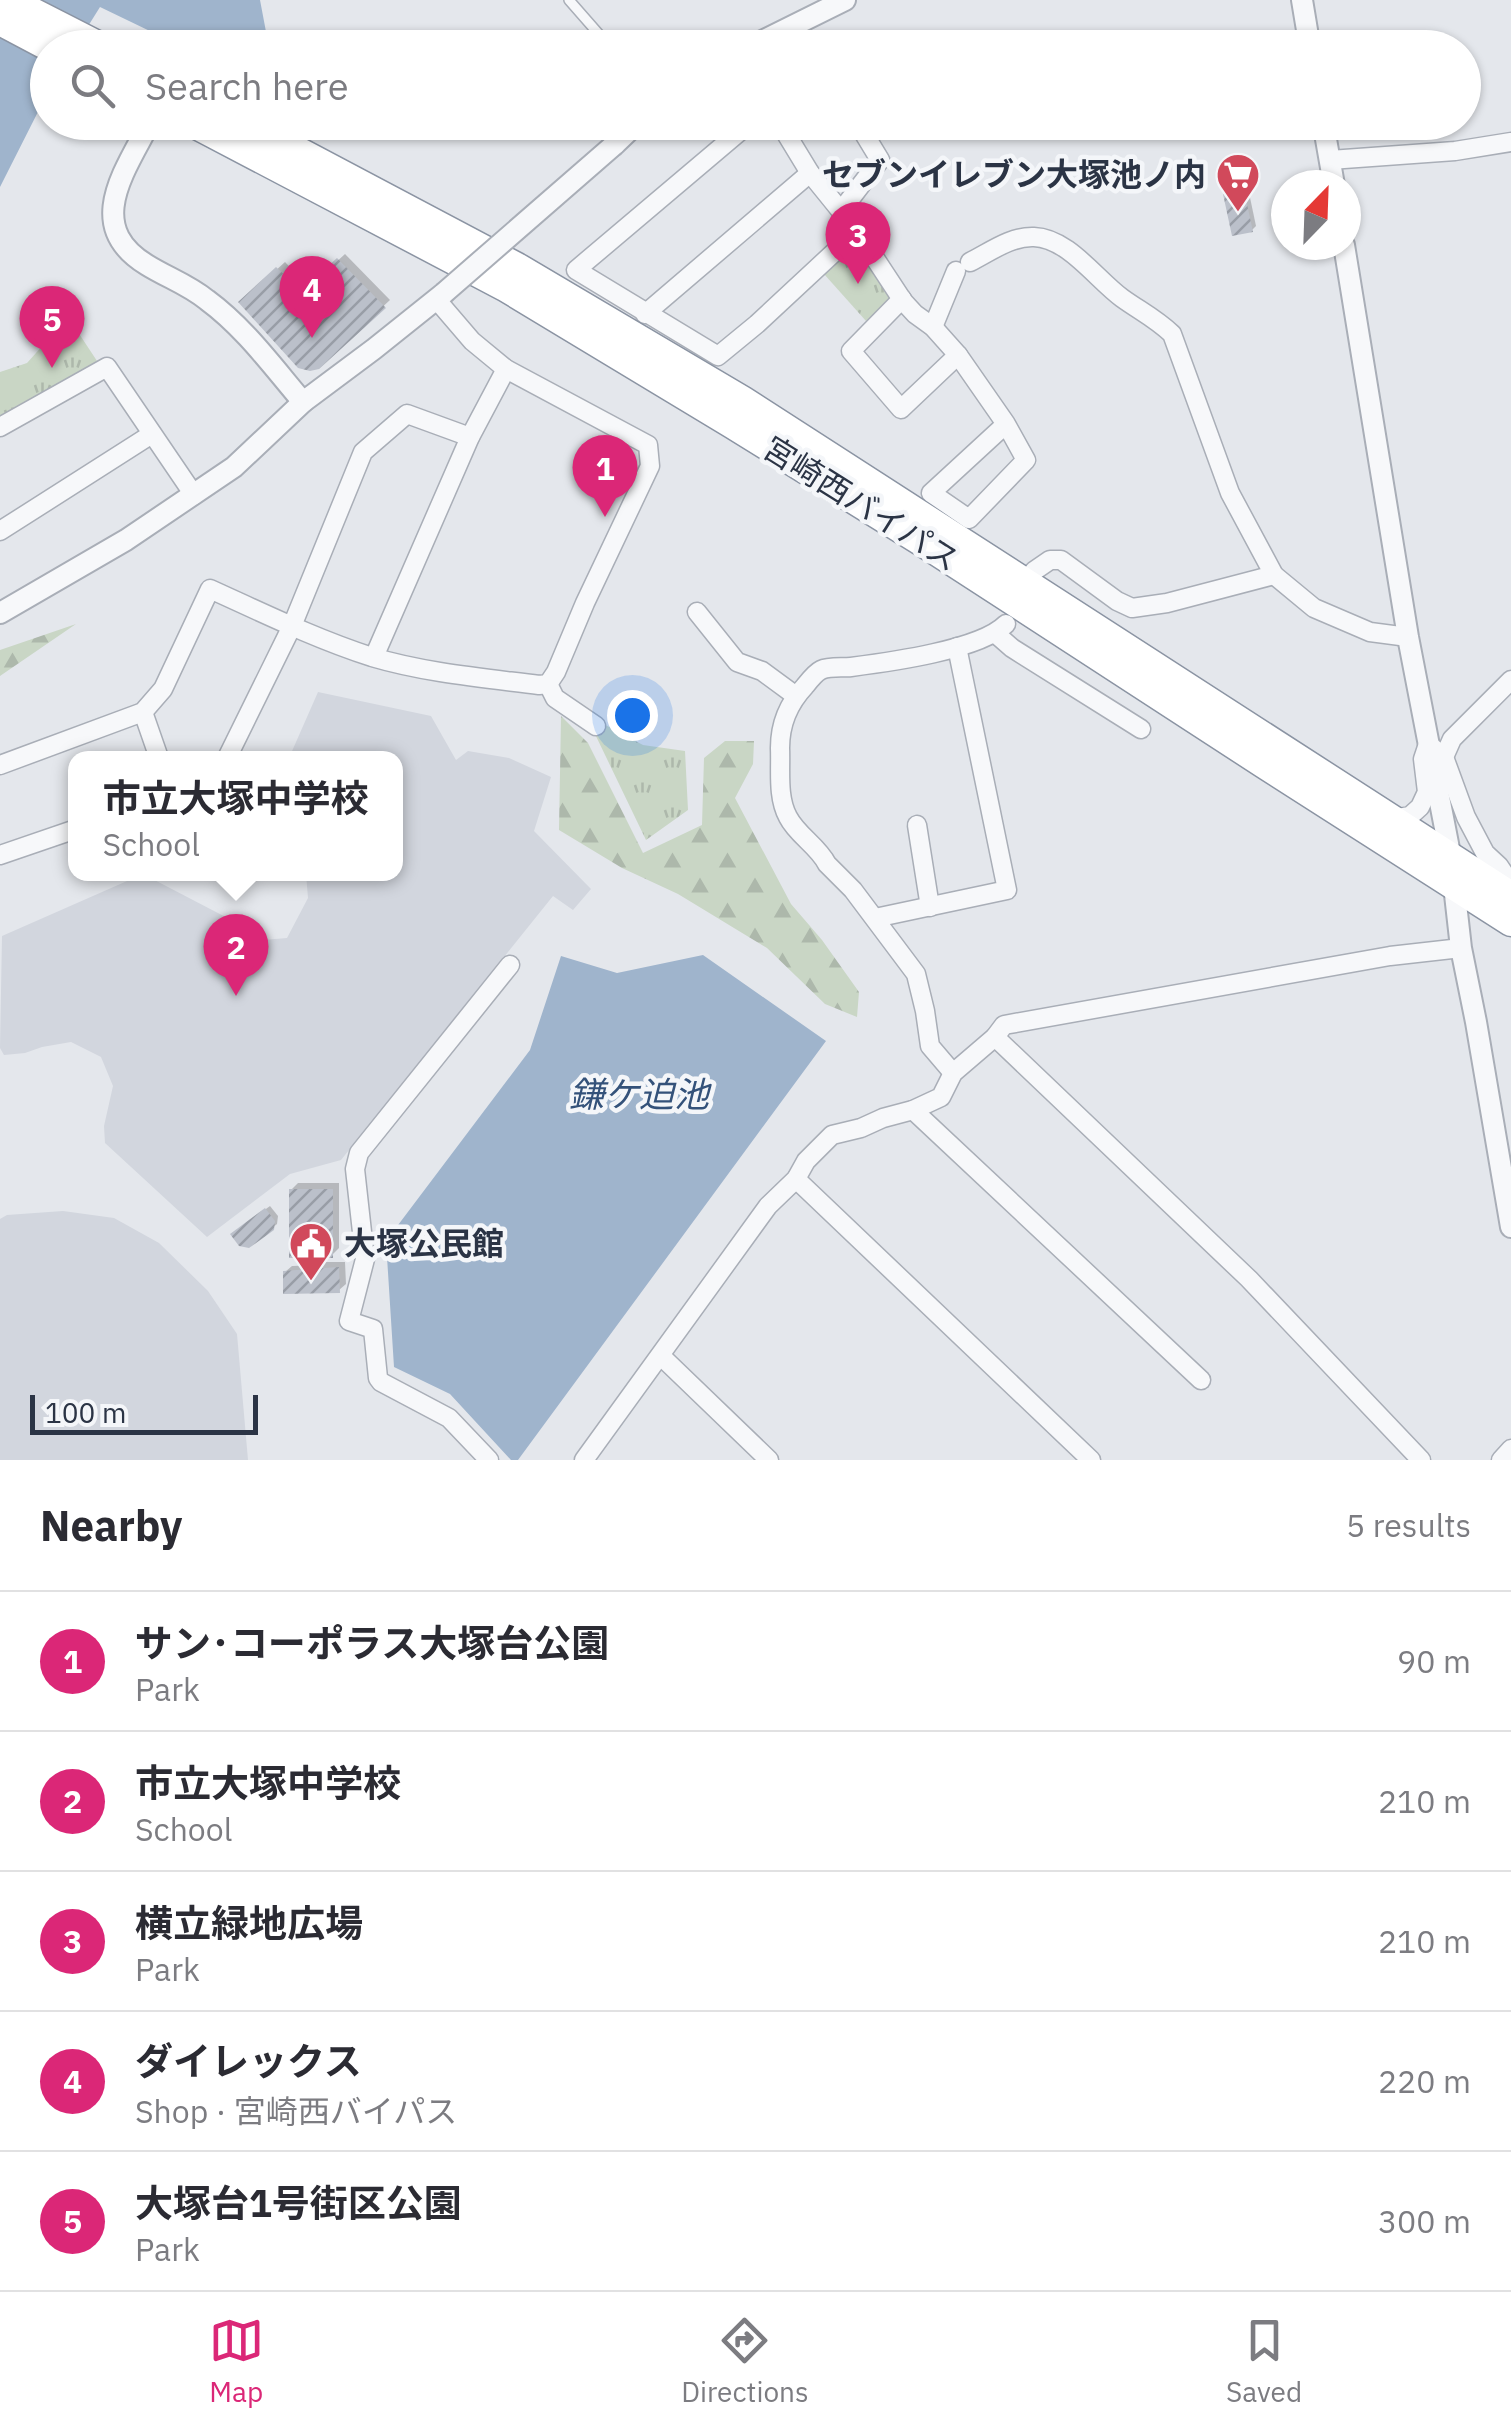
<!DOCTYPE html>
<html lang="en">
<head>
<meta charset="utf-8">
<style>
  :root { --surface:#fff; --page:#f2f2f3; --text:#2b2b33; --muted:#7c7c81; --line:#e1e1e2; --accent:#db2777 }
  body { margin:0; font-family:"IBM Plex Sans","Noto Sans JP",sans-serif; background:var(--page); color:var(--text) }
  .compass { position:absolute; left:1271px; top:170px; width:90px; height:90px; border-radius:50%; background:var(--surface); box-shadow:0 2px 8px #0004; rotate:23deg }
  .scale { position:absolute; left:30px; bottom:25px; width:228px; box-sizing:border-box; padding-left:10px; border:5px solid #2b3445; border-top:0; font-size:28px; line-height:35px; white-space:nowrap; color:#2b3445; -webkit-text-stroke:8px #f4f6f9; paint-order:stroke }
  .you { position:absolute; left:632px; top:715px; width:35px; height:35px; margin:-25px; border:8px solid #fff; border-radius:50%; background:#1a73e8; box-shadow:0 0 0 15px #1a73e833 }
  .badge { display:grid; place-items:center; width:65px; height:65px; border-radius:50%; background:var(--accent); color:#fff; font-size:32px; font-weight:700 }
  .pin { position:absolute; translate:-50% -82px; filter:drop-shadow(0 2px 5px #0008) }
  .pin::after { content:''; position:absolute; top:52px; width:35px; height:30px; background:inherit; clip-path:polygon(0 0,100% 0,50% 100%) }
  .popup { position:absolute; left:68px; top:751px; width:335px; height:130px; box-sizing:border-box; display:grid; place-content:center; border-radius:20px; background:var(--surface); filter:drop-shadow(0 2px 8px #0005); font-size:32px; white-space:nowrap; color:var(--muted) }
  .popup b { font-size:38px; color:var(--text) }
  .popup::after { content:''; position:absolute; left:50%; top:100%; margin-left:-20px; border:20px solid transparent; border-top-color:var(--surface) }
  .list { margin:0; padding:0; list-style:none }
  h2 { display:flex; justify-content:space-between; align-items:center; height:130px; margin:0; padding:0 40px; font-size:42px }
  h2 small { font-size:32px; font-weight:400; color:var(--muted) }
  .list li { display:grid; grid-template-columns:65px 1fr auto; gap:30px; align-items:center; box-sizing:border-box; height:140px; padding:0 40px; border-top:2px solid var(--line) }
  .list b { display:block; font-size:38px; white-space:nowrap }
  .list p { margin:0; font-size:32px; white-space:nowrap; color:var(--muted) }
  .list em { font-size:32px; font-style:normal; color:var(--muted) }
  .icon { flex:none; width:55px; height:55px; fill:none; stroke:currentColor; stroke-width:2; stroke-linecap:round; stroke-linejoin:round }
  .map { position:relative; flex:none; width:1511px; height:1460px; overflow:hidden }
  .search { position:absolute; background:var(--surface); box-shadow:0 2px 8px #0004; left:30px; right:30px; top:30px; height:110px; display:flex; align-items:center; gap:25px; box-sizing:border-box; padding:0 35px; border-radius:55px; color:var(--muted); font-size:38px }
  .sheet { height:830px; background:var(--surface) }
  nav { display:flex; justify-content:space-around; align-items:center; box-sizing:border-box; height:140px; border-top:2px solid var(--line); background:var(--surface); font-size:28px; color:var(--muted) }
  nav a { display:grid; justify-items:center; gap:5px }
  nav .on { color:var(--accent) }
  .map>svg:first-child { display:block }
  .built { fill:#d2d6de }
  .forest { fill:url(#forest-firs) }
  .park { fill:url(#park-tufts) }
  .water { fill:#9fb4cc }
  .shadow { fill:#0003 }
  .building { fill:url(#building-hatch) }
  .lines { fill:none; stroke-linecap:round; stroke-linejoin:round }
  .service-casing { stroke:#a9aeb7; stroke-width:12 }
  .minor-casing { stroke:#a9aeb7; stroke-width:21 }
  .tertiary-casing { stroke:#a9aeb7; stroke-width:24 }
  .trunk-casing { stroke:#8b94a3; stroke-width:31 }
  .service { stroke:#f7f8fa; stroke-width:9 }
  .minor { stroke:#f7f8fa; stroke-width:18 }
  .tertiary { stroke:#f7f8fa; stroke-width:20 }
  .trunk { stroke:#fff; stroke-width:28 }
  .tertiary-bridge-casing { stroke:#a9aeb7; stroke-width:24; stroke-linecap:butt }
  .tertiary-bridge { stroke:#f7f8fa; stroke-width:20 }
  .labels { text-anchor:middle; stroke-width:9; stroke-linejoin:round; paint-order:stroke }
  .poi-label { font-size:32px; font-weight:bold; fill:#2b3445; stroke:#f4f6f9; text-anchor:end }
  .street-label { font-size:32px; fill:#2b3445; stroke:#f4f6f9 }
  .water-label { font-size:35px; font-style:italic; fill:#34527a; stroke:#f4f6f9 }
</style>
</head>
<body>
<div class="map">
<svg width="1511" height="1460" viewBox="0 0 1511 1460">
  <defs>
    <pattern id="forest-firs" width="22" height="20" patternUnits="userSpaceOnUse" patternTransform="scale(2.5)"><rect width="22" height="20" fill="#c9d6c5"/><path d="M5 1l3.5 6h-7zM16 11l3.5 6h-7z" fill="#adb8ab"/></pattern>
    <pattern id="park-tufts" width="24" height="20" patternUnits="userSpaceOnUse" patternTransform="scale(2.5)"><rect width="24" height="20" fill="#c9d6c5"/><path d="M3 7l-1-3M5 7V3M7 7l1-3M15 17l-1-3M17 17v-4M19 17l1-3" fill="none" stroke="#adb8ab"/></pattern>
    <pattern id="building-hatch" width="6" height="6" patternUnits="userSpaceOnUse" patternTransform="scale(2.5)"><rect width="6" height="6" fill="#bbc0ca"/><path d="M-1 1l2-2M0 6l6-6M5 7l2-2" fill="none" stroke="#989da6"/></pattern>
  </defs>
  <rect width="100%" height="100%" fill="#e4e7ec"/>
  <g class="built">
    <path d="M318,692L431,716L456,760L468,751L509,758L551,777L534,831L591,889L573,910L553,896L341,1160L290,1174L207,1237L105,1143L104,1126L113,1086L101,1057L71,1042L42,1047L25,1053L4,1055L0,1048L2,936L143,874L239,924L263,940L287,938L308,898L306,874H396V758H289Z"/>
    <path d="M63,1211L114,1218L159,1243L208,1291L237,1334L248,1460H0V1219L7,1215Z"/>
  </g>
  <g class="forest">
    <path d="M76,624L0,676V677V650Z"/>
    <path d="M561,716L588,743L643,853L702,825L704,758L725,741H754L753,764L735,798L791,904L822,940L859,992L857,1017L825,1004L767,948L678,894L622,868L559,830Z"/>
  </g>
  <g class="park">
    <path d="M851,251H856L892,294L891,299L866,321L824,274Z"/>
    <path d="M72,323L99,364L0,418V372L27,363L44,344Z"/>
    <path d="M598,721L643,745L685,751L688,810L646,840L594,732Z"/>
  </g>
  <g class="water">
    <path d="M0,0H260L267,37L254,48L183,47L100,7L75,47L48,48L47,94L0,187Z"/>
    <path d="M703,955L826,1041L518,1460H511L450,1394L394,1367L386,1241L530,1050L561,956L617,973Z"/>
  </g>
  <g class="shadow">
    <path d="M1248,188L1256,226L1252,230L1226,195L1230,191Z"/>
    <path d="M345,254L390,300L318,367L241,302L285,262L309,287Z"/>
    <path d="M298,1183H339V1248L332,1255L291,1190Z"/>
    <path d="M270,1206L278,1216L277,1224L272,1228L237,1230Z"/>
    <path d="M322,1262H345L346,1284L339,1290L285,1272L292,1266L319,1265Z"/>
  </g>
  <g class="building">
    <path d="M1244,190L1253,232L1232,236L1223,194Z"/>
    <path d="M337,258L386,308L319,369L310,371L298,368L238,302L276,267L301,291Z"/>
    <rect x="289" y="1189" width="44" height="69"/>
    <path d="M265,1208L275,1221L274,1230L249,1248L239,1246L230,1234Z"/>
    <path d="M339,1267L340,1293L283,1294V1271Z"/>
  </g>
  <g class="lines">
    <defs>
      <path id="service" d="M569,0L611,48"/>
      <g id="minor">
        <path d="M751,122L576,270L718,356L757,324L857,231"/>
        <path d="M779,122L810,173L857,231L903,301L915,314L933,327L958,355L1006,424L1026,460L969,519L931,493L1006,424"/>
        <path d="M1330,160L1455,151L1511,142"/>
        <path d="M841,211L880,160L857,122"/>
        <path d="M970,262C990,252 1011,236 1034,237C1068,238 1096,279 1122,298C1140,311 1155,318 1172,334L1230,493L1274,575L1314,608L1370,632L1408,637"/>
        <path d="M902,299L851,351L901,409L958,355"/>
        <path d="M645,314L810,173"/>
        <path d="M933,327L956,271"/>
        <path d="M0,427L107,367L194,495"/>
        <path d="M0,531L152,434"/>
        <path d="M1034,571L1050,560H1061L1117,601L1132,608L1167,603L1274,575"/>
        <path d="M697,612L737,662L762,671L796,696"/>
        <path d="M996,634L1012,648L1141,729"/>
        <path d="M374,657L470,437L506,369"/>
        <path d="M548,684L555,698L596,726"/>
        <path d="M143,712L159,758"/>
        <path d="M1444,757L1452,739L1511,680"/>
        <path d="M227,758L292,626L363,452L407,414L470,437"/>
        <path d="M0,765L143,712L163,689L210,589C263,613 316,639 372,657C426,673 484,678 539,685L548,684L556,672L585,603L650,466L648,445L506,369L472,341L436,299"/>
        <path d="M1392,819L1410,816L1420,807L1427,792L1423,759L1428,744L1444,757L1466,817L1485,853L1499,866L1511,884"/>
        <path d="M917,825L930,907"/>
        <path d="M0,855L76,829"/>
        <path d="M875,918L1007,890L957,647"/>
        <path d="M995,1037L1249,1279L1421,1460"/>
        <path d="M953,1073L930,1046L925,1011L916,974L853,890L827,864C818,846 797,835 788,817C777,797 781,770 780,748C780,724 788,704 805,686C809,681 815,673 821,670C829,666 842,668 851,667C889,662 980,650 1006,624"/>
        <path d="M913,1110L1201,1380"/>
        <path d="M796,1179L1091,1460"/>
        <path d="M661,1356L769,1460"/>
        <path d="M489,1460L449,1418L381,1382L378,1378L373,1329L349,1321L365,1259L355,1169L359,1153L510,965"/>
        <path d="M584,1460L768,1206L796,1179L806,1161L832,1135L861,1128L883,1118L913,1110L941,1097L953,1073L995,1037L1004,1025L1390,956L1461,948"/>
        <path d="M1501,1460L1511,1449"/>
      </g>
      <g id="tertiary">
        <path d="M1302,0L1310,48"/>
        <path d="M748,48L845,0"/>
        <path d="M150,122C125,171 83,226 147,265C168,278 187,284 207,300C245,328 273,367 303,402"/>
        <path d="M1323,122L1334,185"/>
        <path d="M614,145L638,122"/>
        <path d="M1344,245L1408,637L1451,859L1461,948L1476,1022L1511,1227"/>
        <path d="M0,613L126,540L234,467L303,402L374,349L444,293"/>
      </g>
      <g id="trunk">
        <path d="M9,0L103,48"/>
        <path d="M0,21L51,48"/>
        <path d="M191,122L505,287L732,424L924,543L1264,764L1511,922"/>
        <path d="M243,122L517,267L742,400L1511,896"/>
      </g>
    </defs>
    <use href="#service" class="service-casing"/>
    <use href="#minor" class="minor-casing"/>
    <use href="#tertiary" class="tertiary-casing"/>
    <use href="#trunk" class="trunk-casing"/>
    <use href="#service" class="service"/>
    <use href="#minor" class="minor"/>
    <use href="#tertiary" class="tertiary"/>
    <use href="#trunk" class="trunk"/>
    <defs>
      <path id="tertiary-bridge" d="M444,293L614,145"/>
    </defs>
    <use href="#tertiary-bridge" class="tertiary-bridge-casing"/>
    <use href="#tertiary-bridge" class="tertiary-bridge"/>
  </g>
  <defs>
    <symbol id="supermarket-pin" viewBox="-11 -11 22 30"><path d="M0 17L-7.5 6A9.5 9.5 0 1 1 7.5 6Z" fill="#d1495b" stroke="#f4f6f9"/><path d="M-6-5.5h2.5l.6 2H6L4.5 2H-2.5L-4.4-4H-6ZM-1.5 3.2a1.3 1.3 0 1 0 .1 0ZM3 3.2a1.3 1.3 0 1 0 .1 0Z" fill="#fff"/></symbol>
    <symbol id="civic-pin" viewBox="-11 -11 22 30"><path d="M0 17L-7.5 6A9.5 9.5 0 1 1 7.5 6Z" fill="#d1495b" stroke="#f4f6f9"/><path d="M-.6-6.5H3V-4.5H.6V-3L4-1V1h2V6H-6V1h2V-1L-.6-3ZM-1.2 2.5V6h2.4V2.5Z" fill="#fff"/></symbol>
  </defs>
  <g fill-rule="evenodd">
    <use href="#supermarket-pin" x="1213" y="150" width="50" height="68"/>
    <use href="#civic-pin" x="286" y="1219" width="50" height="68"/>
  </g>
  <g class="labels">
    <g class="poi-label">
      <text x="1206" y="186">セブンイレブン大塚池ノ内</text>
      <text x="344" y="1255" text-anchor="start">大塚公民館</text>
    </g>
    <g class="street-label">
      <text transform="translate(861 504) rotate(32)" y="11">宮崎西バイパス</text>
    </g>
    <g class="water-label">
      <text x="639" y="1107">鎌ケ迫池</text>
    </g>
  </g>
</svg>
<svg class="compass" viewBox="-18 -18 36 36"><path d="M0-13l5 13h-10z" fill="#e53935"/><path d="M0 13l5-13h-10z" fill="#7c7c81"/></svg>
<div class="scale">100 m</div>
<div class="you"></div>
<div class="pin badge" style="left:605px;top:517px">1</div>
<div class="pin badge" style="left:236px;top:996px">2</div>
<div class="popup"><b>市立大塚中学校</b>School</div>
<div class="pin badge" style="left:858px;top:284px">3</div>
<div class="pin badge" style="left:312px;top:338px">4</div>
<div class="pin badge" style="left:52px;top:368px">5</div>
<div class="search"><svg class="icon" aria-label="search" viewBox="0 0 24 24"><circle cx="10" cy="10" r="6"/><path d="M15 15l6 6"/></svg>Search here</div>
</div>
<section class="sheet">
<h2>Nearby<small>5 results</small></h2>
<ul class="list">
<li><span class="badge">1</span><div><b>サン･コーポラス大塚台公園</b><p>Park</p></div><em>90 m</em></li>
<li><span class="badge">2</span><div><b>市立大塚中学校</b><p>School</p></div><em>210 m</em></li>
<li><span class="badge">3</span><div><b>横立緑地広場</b><p>Park</p></div><em>210 m</em></li>
<li><span class="badge">4</span><div><b>ダイレックス</b><p>Shop · 宮崎西バイパス</p></div><em>220 m</em></li>
<li><span class="badge">5</span><div><b>大塚台1号街区公園</b><p>Park</p></div><em>300 m</em></li>
</ul>
</section>
<nav>
<a class="on"><svg class="icon" aria-label="map" viewBox="0 0 24 24"><path d="M3 6l6-2 6 2 6-2v14l-6 2-6-2-6 2zM9 4v14M15 6v14"/></svg>Map</a>
<a><svg class="icon" aria-label="directions" viewBox="0 0 24 24"><path d="M12 3l9 9-9 9-9-9zM9 14v-3h6M13 9l2 2-2 2"/></svg>Directions</a>
<a><svg class="icon" aria-label="saved" viewBox="0 0 24 24"><path d="M7 4h10v16l-5-4-5 4z"/></svg>Saved</a>
</nav>
</body>
</html>
